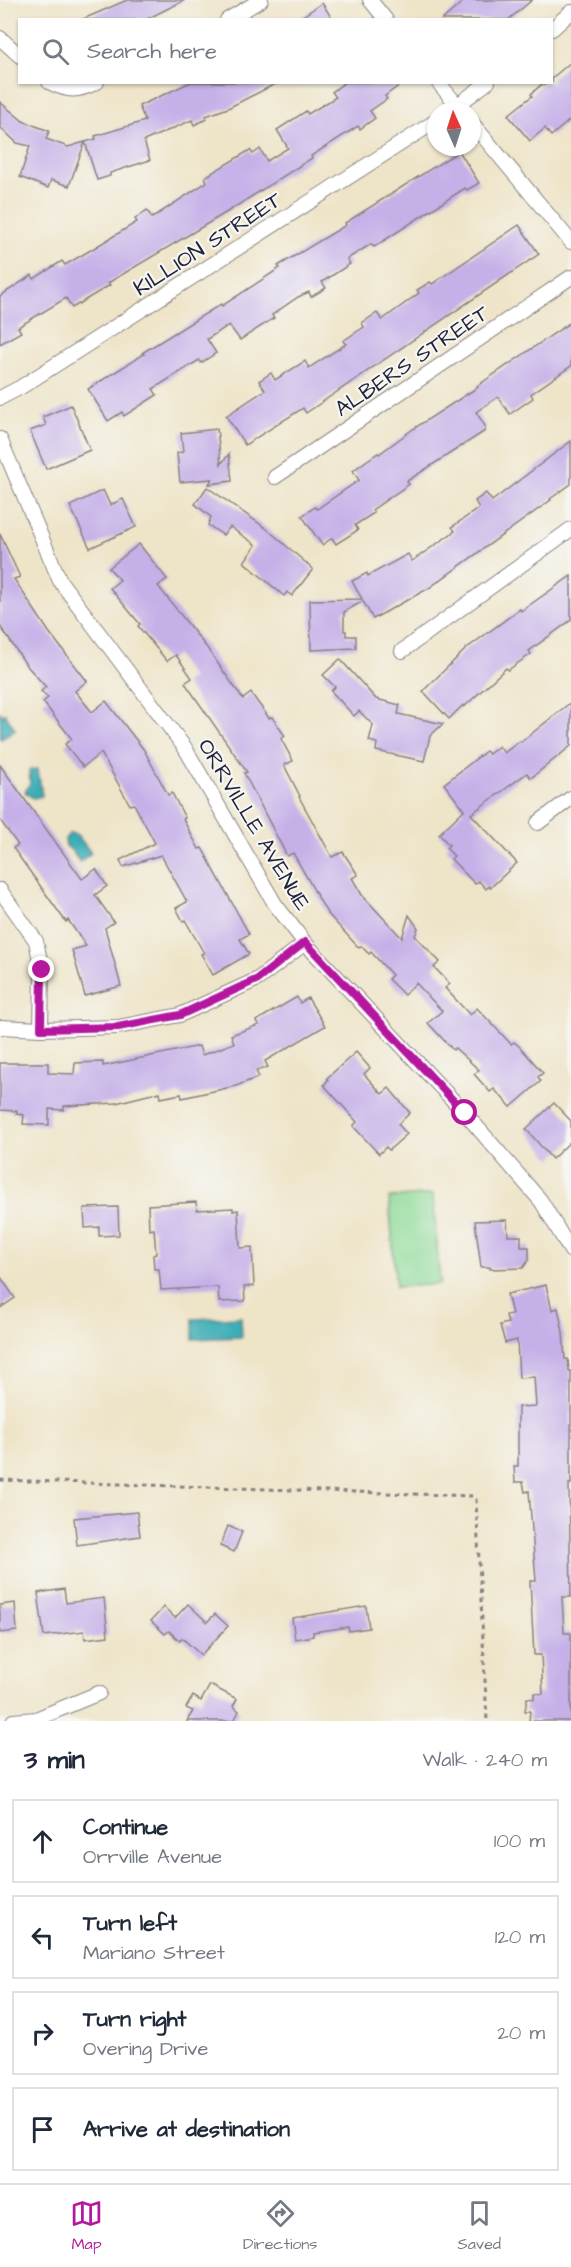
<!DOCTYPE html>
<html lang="en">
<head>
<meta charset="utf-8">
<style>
  :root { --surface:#fff; --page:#f2f2f3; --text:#1f2937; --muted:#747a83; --line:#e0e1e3; --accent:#b5179e }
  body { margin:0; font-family:"Architects Daughter",sans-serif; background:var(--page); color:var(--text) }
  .compass { position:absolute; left:427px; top:102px; width:54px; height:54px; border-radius:50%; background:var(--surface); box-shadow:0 2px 4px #0004; rotate:357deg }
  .stop { position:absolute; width:18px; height:18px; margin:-14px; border:4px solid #b5179e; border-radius:50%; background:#fff }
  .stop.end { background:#b5179e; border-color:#fff; box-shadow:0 2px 6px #0008 }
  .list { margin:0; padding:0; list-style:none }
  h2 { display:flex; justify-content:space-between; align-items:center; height:78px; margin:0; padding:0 24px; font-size:26px }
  h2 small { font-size:20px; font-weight:400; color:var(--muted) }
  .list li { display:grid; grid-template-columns:39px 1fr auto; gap:18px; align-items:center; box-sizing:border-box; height:84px; margin:0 12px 12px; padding:0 12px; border:2px solid var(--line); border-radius:0px }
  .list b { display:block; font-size:22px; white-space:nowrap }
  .list p { margin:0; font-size:20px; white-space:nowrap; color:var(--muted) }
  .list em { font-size:20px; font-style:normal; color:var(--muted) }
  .icon { flex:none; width:33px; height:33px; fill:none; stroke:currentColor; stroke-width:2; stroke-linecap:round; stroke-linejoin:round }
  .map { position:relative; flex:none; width:571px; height:1721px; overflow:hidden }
  .search { position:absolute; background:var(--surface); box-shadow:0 2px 4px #0004; left:18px; right:18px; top:18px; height:66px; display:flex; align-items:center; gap:15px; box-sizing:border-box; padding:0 21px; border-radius:0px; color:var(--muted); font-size:22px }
  .sheet { height:462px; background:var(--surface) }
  nav { display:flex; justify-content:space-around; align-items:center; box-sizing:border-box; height:84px; border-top:2px solid var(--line); background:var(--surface); font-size:16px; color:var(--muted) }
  nav a { display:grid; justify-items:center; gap:3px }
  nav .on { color:var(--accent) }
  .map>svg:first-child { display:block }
  .green { fill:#8dda97; stroke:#587e69; stroke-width:1.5 }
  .water { fill:#3daeb6; stroke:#306878; stroke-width:1.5 }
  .building { fill:#c5b0e8 }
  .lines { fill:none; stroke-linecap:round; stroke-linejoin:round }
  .minor-casing { stroke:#888382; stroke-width:16 }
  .path { stroke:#888382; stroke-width:3; stroke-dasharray:4.5 4.5; stroke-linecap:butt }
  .minor { stroke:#fff; stroke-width:14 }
  .route { stroke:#b5179e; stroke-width:8 }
  .labels { text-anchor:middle; stroke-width:4.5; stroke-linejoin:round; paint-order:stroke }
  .street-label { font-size:22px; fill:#22223b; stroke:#f6f6f2 }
</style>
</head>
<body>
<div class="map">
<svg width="571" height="1721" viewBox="0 0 571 1721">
  <rect width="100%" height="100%" fill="#f6f6f2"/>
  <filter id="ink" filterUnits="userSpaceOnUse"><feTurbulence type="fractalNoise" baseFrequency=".0167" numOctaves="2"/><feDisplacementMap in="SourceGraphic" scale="12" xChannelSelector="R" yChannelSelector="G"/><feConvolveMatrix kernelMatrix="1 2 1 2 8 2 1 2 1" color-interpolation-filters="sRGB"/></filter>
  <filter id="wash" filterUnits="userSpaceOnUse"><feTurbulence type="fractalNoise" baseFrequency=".008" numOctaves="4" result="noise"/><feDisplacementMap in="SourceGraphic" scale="24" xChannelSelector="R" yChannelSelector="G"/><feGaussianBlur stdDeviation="1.35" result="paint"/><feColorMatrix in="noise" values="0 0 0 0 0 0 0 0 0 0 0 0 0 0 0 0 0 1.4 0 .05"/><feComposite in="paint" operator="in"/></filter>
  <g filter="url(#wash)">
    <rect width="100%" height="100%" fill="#eee4c8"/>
    <path class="green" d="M433,1194L440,1284L396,1287L389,1198Z"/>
    <g class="water">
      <path d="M0,712L2,715L5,714L15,729L1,739Z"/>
      <path d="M38,769L42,796L33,798L25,792L30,783L29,770Z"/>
      <path d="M70,833L77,835L91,853L80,862L70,849L66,846L65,839Z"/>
      <path d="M241,1317L242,1337L193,1339V1319Z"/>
    </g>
    <g id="blocks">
      <g class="building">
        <path d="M127,0H185L145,20H81Z"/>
        <path d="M465,0H532L508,20H442Z"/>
        <path d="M322,3L333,20H297Z"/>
        <path d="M571,62V119L551,136L545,128L530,141L508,115L532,96L531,94L541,85L552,82V78Z"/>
        <path d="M191,82H279L228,108L206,116L207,119L194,125L192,120L144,141L150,160L110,173V176L97,180L85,142L96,139L95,136L145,121L139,106Z"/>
        <path d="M345,82H404L385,96L387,99L370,111L375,118L360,129L358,126L311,156L312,158L227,212L108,283L110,285L72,308L66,298L18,327L21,332L0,344V296L32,275L34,279L62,261L65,265L89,251L137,222L135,219L147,210L152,218L207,182L205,177L250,150L253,154L260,149L267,161L288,148L277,130L306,111L308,114L336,97L332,92Z"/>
        <path d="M0,102L23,121L49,131L46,139L68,147L85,142L69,186L51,180L48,188L20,177L30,146L17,143L0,127Z"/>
        <path d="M459,151L479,183L467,190L465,188L374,247L371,244L347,259L350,264L322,282L326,288L311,297L309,292L298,297L272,315L274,318L240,340L229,325L207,339L216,353L201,363L199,360L153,389L157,395L124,416L122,412L108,421L88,389L144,354L142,353L221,304L222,306L280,268L278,266L346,225L345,223Z"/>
        <path d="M519,225L539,254L306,413L303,408L245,445L226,416L265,390L259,381L271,373L275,380L305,361L309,368L346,344L343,341L364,327L362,323L377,313L382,320L419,293L417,290L430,282L432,284Z"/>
        <path d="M571,322V366L531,394L533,398L510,414L498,397L476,412L485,426V431L407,481L409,484L372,510L374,513L355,525L358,530L336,544L332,538L322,545L302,516L315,507L317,509L359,480L353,471L366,461L378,453L379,454L413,429L478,387L477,386Z"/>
        <path d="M71,405L90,450L46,469L30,431L46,425L43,417Z"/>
        <path d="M217,429L221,464L229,454L232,481L209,484L212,479L180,482L177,453L183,452L181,433Z"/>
        <path d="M571,441V484L550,499L551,500L429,588L373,619L363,601L344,612V631H346V636H356V648L311,650L310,600L362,599L352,581L367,573L368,576L408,554L412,561L455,531L452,527L479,508L475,501L486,493L492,501Z"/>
        <path d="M207,487L267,529L313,569L292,596L287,592L284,596L244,562L256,545L230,527L223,535L208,525L211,517L195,504Z"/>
        <path d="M103,490L110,505L123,499L136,527L90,548L70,506Z"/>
        <path d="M0,534L20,577L14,579L49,632L87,681L75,691L92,712L106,701L144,750L168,795L172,793L185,818L183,819L199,849L202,848L249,934L240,939L249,954L213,975L201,954L204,953L185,920L183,921L176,908L187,902L161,855L123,867L120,860L155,843L134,804L130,805L101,753L83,767L65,744L72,739L43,702L48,698L41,691L46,687L27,666L0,626Z"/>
        <path d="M139,544L167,579L158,586L207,648L243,699L251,693L269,718L272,717L285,736L281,739L293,761L284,765L300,796L299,797L332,857L343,852L358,875L352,878L362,895L402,938L409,915L418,928L415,936L440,962L434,967L450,984L445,988L470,1015L477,1008L511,1044L514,1042L520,1047L543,1073L538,1077L541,1081L511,1107L494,1089L490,1092L474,1074L479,1070L455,1048L453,1050L428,1023L442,1011L416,983L404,995L388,979L392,975L371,952L369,954L361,946L359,948L327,913L293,853L287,856L244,773L247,772L185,683L192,678L176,655L167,661L138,626L140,624L110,588L120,580L109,568Z"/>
        <path d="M571,576V620L529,651L531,654L508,670L506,668L464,707L463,705L449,719L423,691L467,648L520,609L521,611Z"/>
        <path d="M340,659L376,699L400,705L398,714L443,724L430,736L424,761L376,751L377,743L369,741L373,725L359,711L354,716L331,691L335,687L323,675Z"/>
        <path d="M571,702V746L531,778L527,773L471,814L517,863L490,888L489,886L486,889L479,881L475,884L451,859L454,856L446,848L449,845L439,834L464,810L444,784L486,751L489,754L499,746L504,753L520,741L521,742Z"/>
        <path d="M0,765L82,879L96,869L107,886L95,895L114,922L105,928L121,986L85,996L72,950L86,946L68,920L66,922L13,848L18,845L0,820Z"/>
        <path d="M297,997L300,1003L308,998L325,1026L265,1061L268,1067L256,1071L259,1077L236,1086L182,1098L181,1094L161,1098L160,1092L116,1103L64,1106V1110L49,1109V1125L23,1124L24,1115L16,1114L17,1111L0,1110V1063H48V1073L74,1074L75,1063L103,1062V1066L199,1046L202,1055L234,1043L231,1035L259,1025L256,1021Z"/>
        <path d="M356,1052L370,1068L364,1074L382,1094L389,1088L410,1113L398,1124L407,1134L389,1150L386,1147L379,1154L353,1126L357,1122L324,1085L328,1080L327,1078Z"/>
        <path d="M554,1103L571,1121V1141L552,1159L526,1129Z"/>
        <path d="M196,1202L197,1210L233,1208V1211L238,1210L240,1248L252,1247L254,1286L244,1287L245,1301L219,1302L218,1287L161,1290L159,1269H154L153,1255L156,1254L154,1229L149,1230L148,1205Z"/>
        <path d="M118,1207L119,1235L99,1236V1227L85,1228L84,1208Z"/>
        <path d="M507,1220L508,1236H521V1247H529V1260L523,1268L490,1269V1267H481L475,1221Z"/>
        <path d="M0,1276L15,1298L0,1308Z"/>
        <path d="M546,1285L552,1310L558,1308L563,1332L565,1359H568L569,1371H571V1484H569L571,1597H562L564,1633H571V1721H529L530,1711H525L527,1698L534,1699V1693L543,1694L541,1655H534L530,1581H536L529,1491L525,1492L523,1482H515L514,1466H518V1407L536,1406L534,1377L519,1378L517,1340L505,1343L500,1325L508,1323L506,1315L512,1314L507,1294Z"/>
        <path d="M137,1512L140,1536L77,1545L74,1518Z"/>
        <path d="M228,1526L242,1532L234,1552L220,1546Z"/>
        <path d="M64,1589L66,1603L104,1598L108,1636L85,1639L84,1631L44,1636L38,1593Z"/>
        <path d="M15,1603L17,1631L0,1633V1605Z"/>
        <path d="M188,1604L207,1622L215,1614L228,1626L201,1655L182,1638L180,1641L169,1631L165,1634L151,1621L164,1607L175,1618Z"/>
        <path d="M366,1606L369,1628L349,1631L348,1627L313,1632V1636L295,1639L292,1618Z"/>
        <path d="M210,1685L237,1699L233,1706L239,1711L234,1721H187L193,1711L186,1708L193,1696L201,1701Z"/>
      </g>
    </g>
  </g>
  <g filter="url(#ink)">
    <use href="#blocks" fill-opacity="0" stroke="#888382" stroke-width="1.5"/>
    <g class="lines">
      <defs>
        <g id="minor">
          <path d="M370,0L386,20"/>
          <path d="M227,20L261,0"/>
          <path d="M552,29L571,12"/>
          <path d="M0,38L20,56"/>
          <path d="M49,82C69,92 77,92 97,82"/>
          <path d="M438,82L462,111"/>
          <path d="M450,111L488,82"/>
          <path d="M472,123L571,242"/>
          <path d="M0,398L21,387L436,121"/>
          <path d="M0,439L60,581L185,748L275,904L305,943L465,1113L541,1201L571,1251"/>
          <path d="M275,477L571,277"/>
          <path d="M402,651L571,529"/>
          <path d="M538,823L571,798"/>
          <path d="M0,890L36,941L42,970L41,1029"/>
          <path d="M0,1027L41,1029L118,1027L180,1015L258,979L305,943"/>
          <path d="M13,1721L36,1719L99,1693"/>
        </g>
      </defs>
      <use href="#minor" class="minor-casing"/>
      <path class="path" d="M0,1480L473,1496L476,1500L487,1721"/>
      <use href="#minor" class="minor"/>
    </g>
  </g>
  <g class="lines" filter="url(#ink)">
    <path class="route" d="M42,970L41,1029L118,1027L180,1015L258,979L305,942L465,1113"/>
  </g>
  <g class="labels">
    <g class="street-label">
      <text transform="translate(207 243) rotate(-33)" y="8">KILLION STREET</text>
      <text transform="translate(411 360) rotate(-34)" y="8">ALBERS STREET</text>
      <text transform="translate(255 824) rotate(59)" y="8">ORRVILLE AVENUE</text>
    </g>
  </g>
</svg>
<svg class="compass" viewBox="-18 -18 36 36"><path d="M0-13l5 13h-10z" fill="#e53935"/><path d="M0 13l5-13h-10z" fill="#747a83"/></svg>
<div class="stop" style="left:465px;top:1113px"></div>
<div class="stop end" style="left:42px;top:970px"></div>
<div class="search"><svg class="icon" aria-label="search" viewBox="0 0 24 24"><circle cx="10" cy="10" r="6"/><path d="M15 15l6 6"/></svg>Search here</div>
</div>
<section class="sheet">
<h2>3 min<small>Walk · 240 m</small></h2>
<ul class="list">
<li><svg class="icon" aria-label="ahead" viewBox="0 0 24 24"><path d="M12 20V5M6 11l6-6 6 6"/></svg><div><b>Continue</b><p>Orrville Avenue</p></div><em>100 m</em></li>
<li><svg class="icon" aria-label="left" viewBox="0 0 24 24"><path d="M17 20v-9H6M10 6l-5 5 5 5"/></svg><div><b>Turn left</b><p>Mariano Street</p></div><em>120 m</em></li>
<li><svg class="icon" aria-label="right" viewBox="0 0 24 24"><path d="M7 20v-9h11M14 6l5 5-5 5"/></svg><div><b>Turn right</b><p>Overing Drive</p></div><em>20 m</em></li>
<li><svg class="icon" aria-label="arrive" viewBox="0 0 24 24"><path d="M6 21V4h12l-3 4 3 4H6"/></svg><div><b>Arrive at destination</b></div></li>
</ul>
</section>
<nav>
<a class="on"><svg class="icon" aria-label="map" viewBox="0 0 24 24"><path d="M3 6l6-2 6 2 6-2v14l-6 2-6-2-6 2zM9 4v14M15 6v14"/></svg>Map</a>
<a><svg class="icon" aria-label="directions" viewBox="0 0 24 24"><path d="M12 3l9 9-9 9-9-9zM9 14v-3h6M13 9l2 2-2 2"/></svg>Directions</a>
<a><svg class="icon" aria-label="saved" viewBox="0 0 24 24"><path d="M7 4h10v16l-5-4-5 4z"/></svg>Saved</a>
</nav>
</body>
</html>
